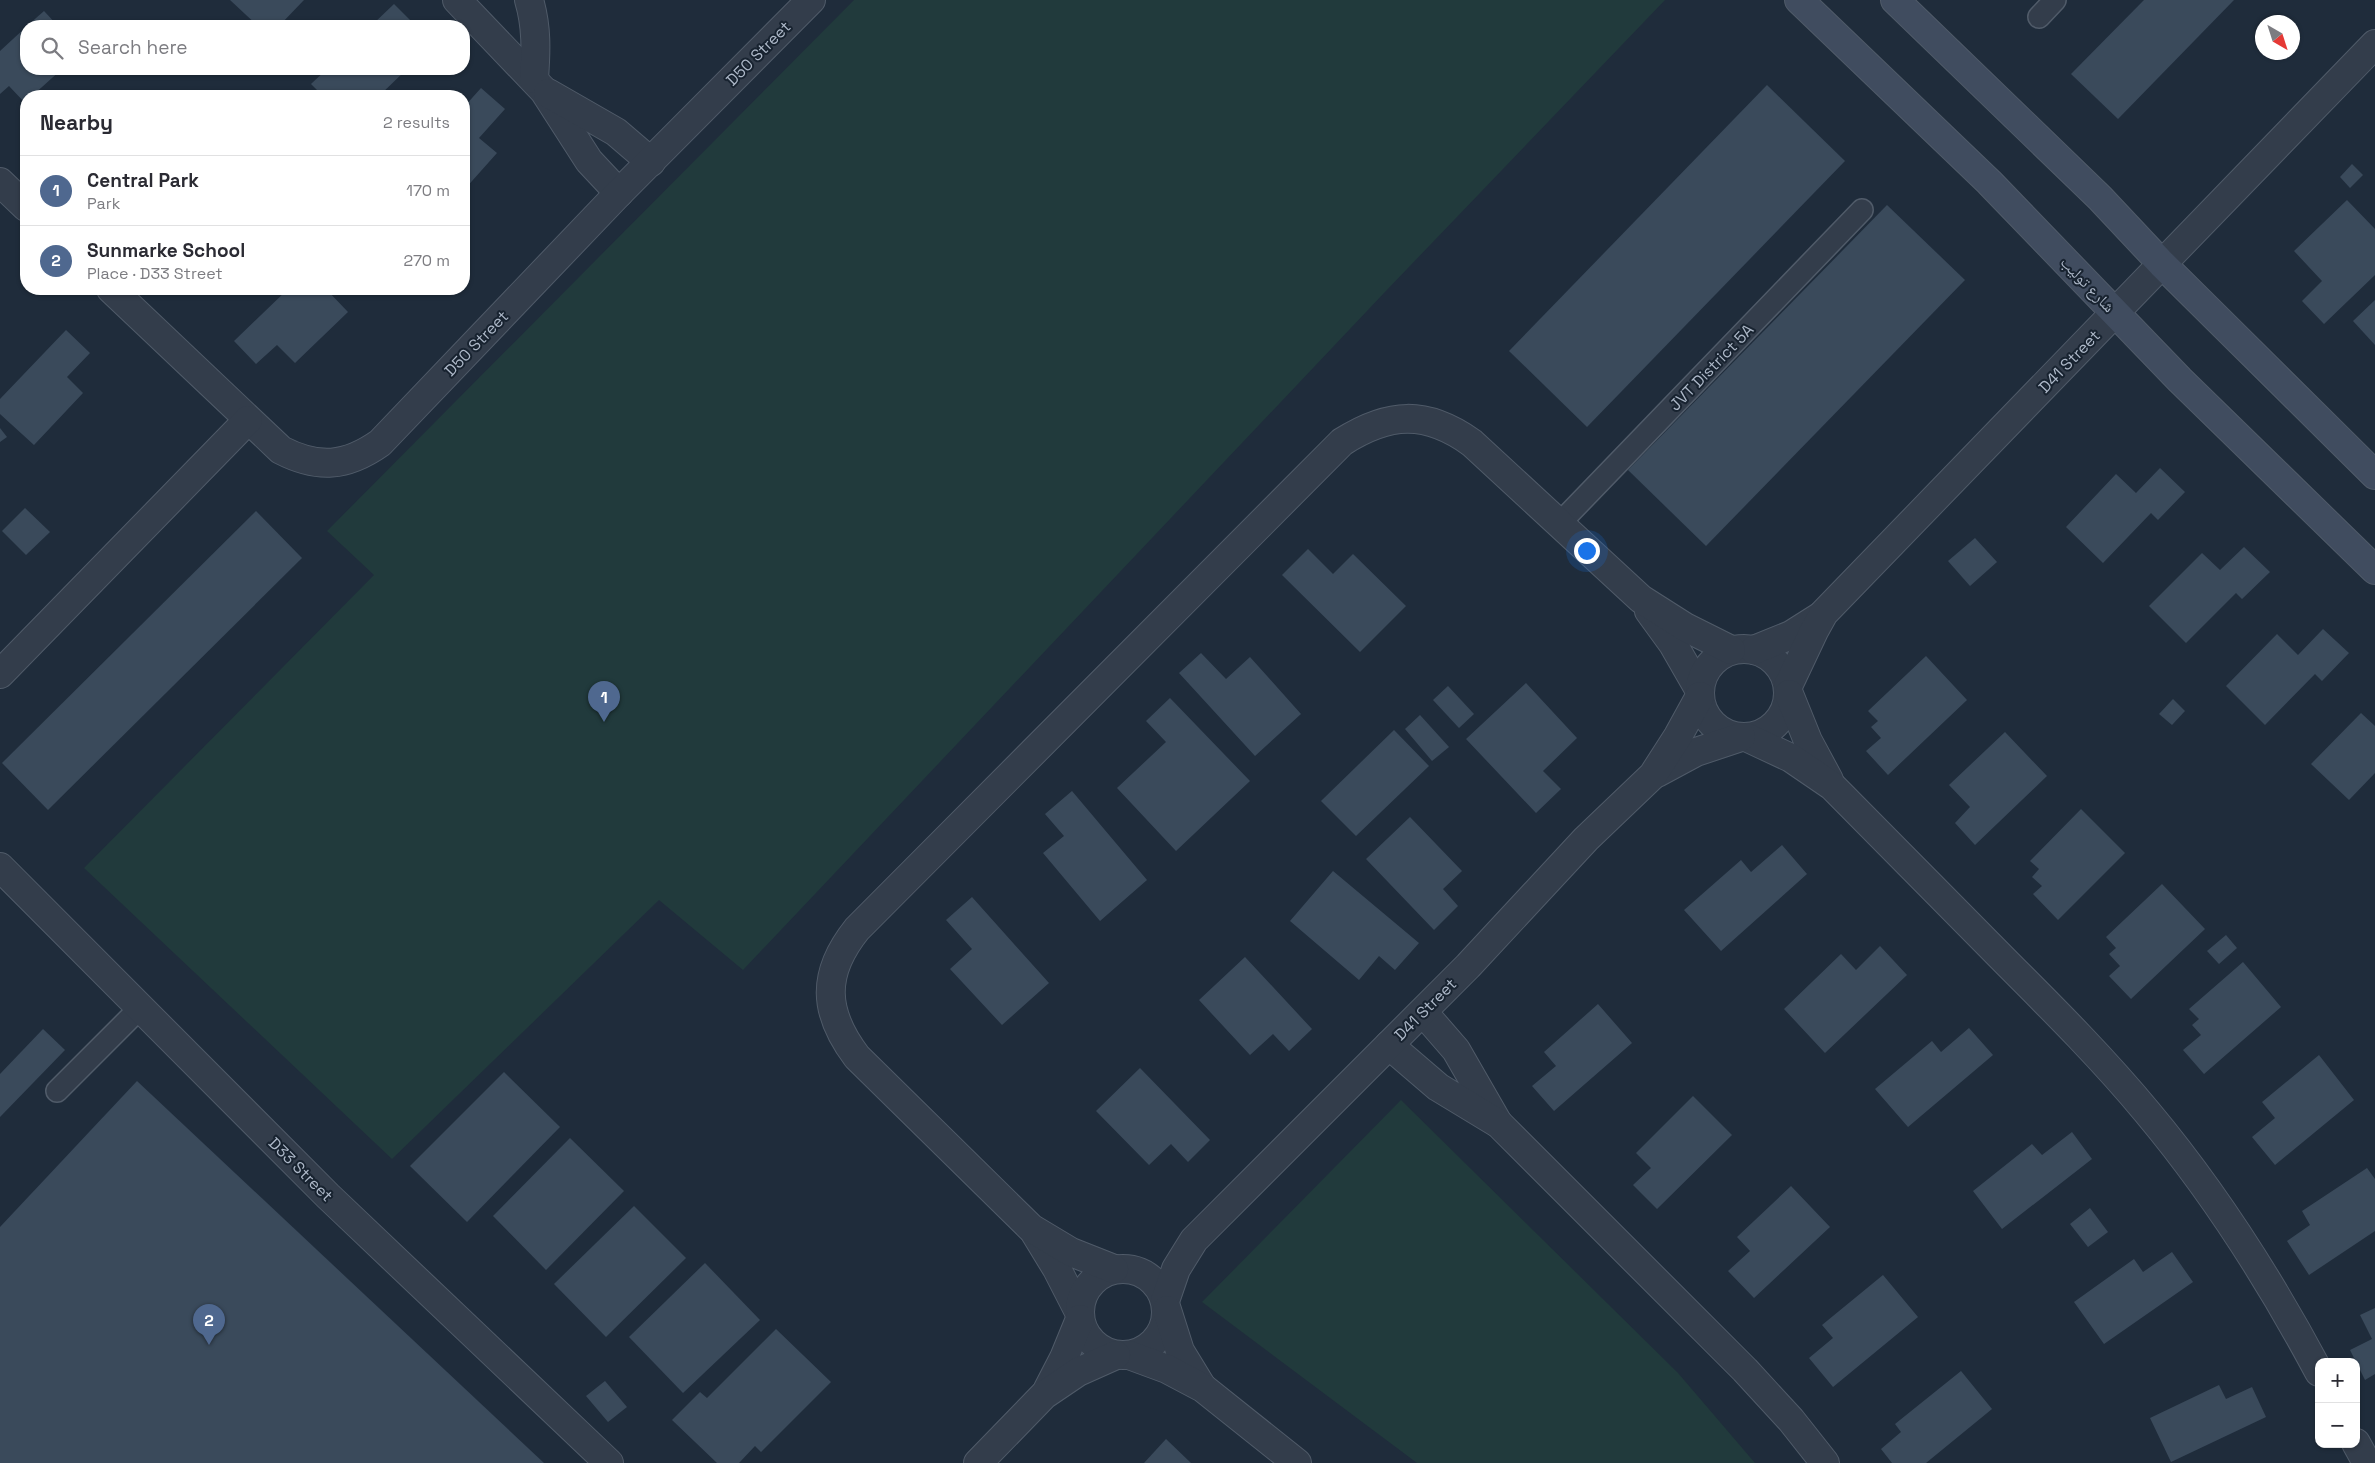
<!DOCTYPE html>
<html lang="en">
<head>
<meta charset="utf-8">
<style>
  :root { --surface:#fff; --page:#f2f2f3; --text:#2b2b33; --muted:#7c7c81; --line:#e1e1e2; --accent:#4f688f }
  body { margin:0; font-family:"Space Grotesk","Noto Naskh Arabic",sans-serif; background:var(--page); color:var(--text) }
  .controls { position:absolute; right:15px; bottom:15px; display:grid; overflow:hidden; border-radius:10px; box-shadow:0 1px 4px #0004 }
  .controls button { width:45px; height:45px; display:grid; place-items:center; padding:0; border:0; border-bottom:1px solid var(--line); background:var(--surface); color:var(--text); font:25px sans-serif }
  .compass { position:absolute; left:2255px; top:15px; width:45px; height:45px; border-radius:50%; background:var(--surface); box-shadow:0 1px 4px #0004; rotate:141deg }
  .you { position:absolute; left:1586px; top:550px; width:18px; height:18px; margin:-12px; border:4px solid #fff; border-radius:50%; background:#1a73e8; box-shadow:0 0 0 8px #1a73e833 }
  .badge { display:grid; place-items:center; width:32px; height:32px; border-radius:50%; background:var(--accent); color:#fff; font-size:16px; font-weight:700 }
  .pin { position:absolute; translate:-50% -41px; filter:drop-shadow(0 1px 2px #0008) }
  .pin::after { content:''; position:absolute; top:26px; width:18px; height:15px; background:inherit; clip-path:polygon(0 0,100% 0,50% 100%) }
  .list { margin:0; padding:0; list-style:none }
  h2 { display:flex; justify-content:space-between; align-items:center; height:65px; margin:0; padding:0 20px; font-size:21px }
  h2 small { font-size:16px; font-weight:400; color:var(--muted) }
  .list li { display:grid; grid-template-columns:32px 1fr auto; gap:15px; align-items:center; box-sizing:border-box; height:70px; padding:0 20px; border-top:1px solid var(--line) }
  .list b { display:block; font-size:19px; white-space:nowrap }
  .list p { margin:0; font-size:16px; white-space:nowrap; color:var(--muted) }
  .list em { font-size:16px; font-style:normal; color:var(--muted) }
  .icon { flex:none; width:28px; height:28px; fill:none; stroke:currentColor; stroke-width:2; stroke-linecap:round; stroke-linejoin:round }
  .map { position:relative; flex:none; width:2375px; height:1463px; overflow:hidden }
  .search { position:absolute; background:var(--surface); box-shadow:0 1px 4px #0004; left:20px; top:20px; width:450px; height:55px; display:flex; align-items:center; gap:12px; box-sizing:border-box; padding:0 18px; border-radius:20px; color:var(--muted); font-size:19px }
  .panel { position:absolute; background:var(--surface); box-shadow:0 1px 4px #0004; left:20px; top:90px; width:450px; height:205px; border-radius:20px }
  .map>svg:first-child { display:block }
  .green { fill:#213a3c }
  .building { fill:#3a4a5b }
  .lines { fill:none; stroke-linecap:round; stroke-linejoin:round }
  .lane-casing { stroke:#505b69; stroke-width:24 }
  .street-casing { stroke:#505b69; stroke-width:30 }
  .secondary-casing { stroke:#505b69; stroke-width:30 }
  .lane { stroke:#333d4b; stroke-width:21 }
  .street { stroke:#333d4b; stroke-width:28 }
  .secondary { stroke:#404c5f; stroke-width:28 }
  .labels { text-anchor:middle; stroke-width:4; stroke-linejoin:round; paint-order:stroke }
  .street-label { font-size:16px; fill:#adb8c8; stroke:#182330 }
</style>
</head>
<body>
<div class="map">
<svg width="2375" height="1463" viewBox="0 0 2375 1463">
  <rect width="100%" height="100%" fill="#1f2c3b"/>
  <g class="green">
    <path d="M854,0H1665L1384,293L743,970L659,900L392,1159L84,868L374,575L327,531Z"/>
    <path d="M1401,1100L1678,1373L1755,1463H1417L1202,1302Z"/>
  </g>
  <g class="building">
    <path d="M230,0H304L279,26H258Z"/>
    <path d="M2144,0H2234L2118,119L2071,74Z"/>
    <path d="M394,4L416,26H371Z"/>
    <path d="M44,11L58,26H27Z"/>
    <path d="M26,27V69H62L32,96H26V104L9,86L0,94V51Z"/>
    <path d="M327,69H407L379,96H323L311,84Z"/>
    <path d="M1767,85L1845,161L1587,427L1509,351Z"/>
    <path d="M481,88L505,109L479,138L497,153L464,190V107Z"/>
    <path d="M2352,164L2363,175L2350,188L2340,177Z"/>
    <path d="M2347,200L2375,229V275L2324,324L2302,301L2322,281L2294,251Z"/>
    <path d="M1887,205L1965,280L1706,546L1628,470Z"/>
    <path d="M288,289H326L348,312L295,363L277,345L256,364L234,341Z"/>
    <path d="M2375,300V345L2353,321Z"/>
    <path d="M66,330L90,353L67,377L83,393L34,445L0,414V399Z"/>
    <path d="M0,428L7,437L0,442Z"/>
    <path d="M2160,468L2185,492L2158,520L2151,513L2103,563L2066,527L2116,474L2136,493Z"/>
    <path d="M25,508L50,532L26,555L2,531Z"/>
    <path d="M256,511L302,558L48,810L2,763Z"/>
    <path d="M1975,538L1997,562L1970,586L1948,561Z"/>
    <path d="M2244,547L2270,572L2242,599L2236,593L2186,643L2149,606L2202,553L2220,570Z"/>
    <path d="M1308,549L1333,574L1353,554L1406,606L1360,652L1282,575Z"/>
    <path d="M2323,629L2349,653L2322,681L2315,674L2265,725L2226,686L2277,634L2298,655Z"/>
    <path d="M1201,653L1226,679L1250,657L1301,714L1255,756L1179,673Z"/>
    <path d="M1926,656L1967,700L1888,775L1866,751L1881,738L1871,727L1878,721L1868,711Z"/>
    <path d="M1526,683L1577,738L1543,771L1561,789L1536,813L1466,739Z"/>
    <path d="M1448,686L1474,714L1459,728L1433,700Z"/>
    <path d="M1170,698L1250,781L1176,851L1117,788L1166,742L1146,721Z"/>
    <path d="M2173,699L2185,711L2172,725L2159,714Z"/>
    <path d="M2361,713L2375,726V773L2349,800L2311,764Z"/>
    <path d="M1420,715L1449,747L1432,761L1405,729Z"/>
    <path d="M1394,730L1429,766L1356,836L1321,801Z"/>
    <path d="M2005,732L2047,776L1975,845L1955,823L1970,807L1949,785Z"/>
    <path d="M1072,791L1147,880L1100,921L1043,853L1064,836L1045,814Z"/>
    <path d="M2081,809L2125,853L2058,920L2033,894L2042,886L2032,877L2039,869L2030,861Z"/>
    <path d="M1410,817L1462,871L1443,889L1458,906L1434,930L1366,859Z"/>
    <path d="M1782,845L1807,874L1721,951L1684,910L1741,860L1751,872Z"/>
    <path d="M1333,871L1419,943L1395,970L1379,956L1359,980L1290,921Z"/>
    <path d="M2162,884L2205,929L2131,999L2109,976L2120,966L2109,954L2116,948L2106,937Z"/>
    <path d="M972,897L1049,983L1002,1025L950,969L972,949L946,920Z"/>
    <path d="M2226,935L2237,948L2219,964L2207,951Z"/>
    <path d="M1880,946L1907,975L1825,1053L1784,1009L1841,954L1856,970Z"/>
    <path d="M1245,957L1312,1029L1289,1051L1273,1034L1250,1055L1199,1000Z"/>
    <path d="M2243,962L2281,1007L2204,1074L2183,1050L2201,1035L2192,1025L2199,1019L2189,1009Z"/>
    <path d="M1598,1004L1632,1043L1554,1111L1532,1086L1556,1066L1544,1052Z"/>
    <path d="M1969,1028L1993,1055L1908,1127L1875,1089L1932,1041L1941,1052Z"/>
    <path d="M43,1029L65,1050L0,1117V1074Z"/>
    <path d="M2319,1055L2354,1100L2275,1165L2252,1137L2275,1118L2262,1102Z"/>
    <path d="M1140,1068L1210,1140L1188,1162L1171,1144L1149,1165L1096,1111Z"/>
    <path d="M504,1072L560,1127L467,1222L410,1166Z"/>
    <path d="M137,1081L544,1463H0V1227Z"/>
    <path d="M1693,1096L1732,1135L1657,1209L1633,1185L1651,1168L1636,1153Z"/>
    <path d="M2072,1132L2092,1159L2002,1229L1973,1191L2032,1144L2042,1155Z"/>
    <path d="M570,1138L624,1191L546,1270L493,1216Z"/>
    <path d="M2367,1168L2375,1179V1231L2309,1275L2287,1241L2310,1225L2302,1211Z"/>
    <path d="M1791,1186L1830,1227L1754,1298L1728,1271L1750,1251L1737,1237Z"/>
    <path d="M634,1206L686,1258L606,1337L554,1284Z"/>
    <path d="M2090,1208L2108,1232L2088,1247L2070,1224Z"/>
    <path d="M2172,1252L2193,1282L2104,1344L2074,1302L2134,1259L2143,1272Z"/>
    <path d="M705,1263L760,1320L683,1393L629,1337Z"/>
    <path d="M1883,1275L1918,1317L1833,1387L1809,1358L1833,1338L1822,1325Z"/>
    <path d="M2375,1308V1374L2365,1380L2350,1350L2372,1339L2360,1315Z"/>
    <path d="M776,1329L831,1382L761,1452L755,1446L739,1463H717L672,1420L700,1392L707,1398Z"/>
    <path d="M1961,1371L1992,1409L1926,1463H1892L1881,1449L1901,1432L1895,1424Z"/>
    <path d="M605,1381L627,1407L608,1422L586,1396Z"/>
    <path d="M2219,1385L2226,1399L2252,1387L2266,1417L2171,1462L2150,1418Z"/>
    <path d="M1166,1439L1191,1463H1144Z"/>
  </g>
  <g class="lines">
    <defs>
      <g id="lane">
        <path d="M2039,17L2055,0"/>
        <path d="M1559,524L1862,210"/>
        <path d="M57,1091L140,1008"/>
      </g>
      <g id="street">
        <path d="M457,0L544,91L589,161L619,193"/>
        <path d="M529,0C537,27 536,51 534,79"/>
        <path d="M548,93L616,132L651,162"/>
        <path d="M0,182L26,207"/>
        <path d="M111,289L281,450C318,469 346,467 380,443L619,193L811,0"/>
        <path d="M1649,611L1673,644L1700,691"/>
        <circle cx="1744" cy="693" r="44"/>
        <path d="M1754,650L1791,635L1821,616"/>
        <path d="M0,674L248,420"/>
        <path d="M1788,686L1814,631L1824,613L2375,44"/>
        <path d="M1789,694L1808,741L1829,780"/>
        <path d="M1746,737L1791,758L1832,786C1890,845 1949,904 2008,964C2056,1012 2104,1060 2147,1112C2214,1192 2270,1280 2319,1372"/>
        <path d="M1657,773L1696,752L1741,737"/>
        <path d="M0,867L328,1196L609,1463"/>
        <path d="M1423,1012L1456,1050L1498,1123"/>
        <path d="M1389,1045L1438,1087L1499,1124L1745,1370L1791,1420L1825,1463"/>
        <path d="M1035,1233L1057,1269L1079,1312"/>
        <circle cx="1123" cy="1312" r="43"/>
        <path d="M1114,1269L1071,1252L1031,1228L857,1057C823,1012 821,974 857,929L1342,442C1389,412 1426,410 1472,443L1641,599L1685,627L1731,650"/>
        <path d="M1165,1301L1176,1269L1194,1240L1468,966L1586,839L1653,775L1678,736L1700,696"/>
        <path d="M1167,1310L1180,1351L1202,1387"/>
        <path d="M1129,1355L1167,1369L1203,1388L1297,1463"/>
        <path d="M1048,1389L1064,1358L1080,1319"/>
        <path d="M2356,1443L2367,1463"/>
        <path d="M978,1463L1044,1395L1078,1372L1116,1355"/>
      </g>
      <g id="secondary">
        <path d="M1799,0L1989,182L2180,380L2375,570"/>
        <path d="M1895,0L2100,198L2162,264L2375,475"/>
      </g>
    </defs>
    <use href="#lane" class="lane-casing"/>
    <use href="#street" class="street-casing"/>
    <use href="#secondary" class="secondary-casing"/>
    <use href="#lane" class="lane"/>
    <use href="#street" class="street"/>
    <use href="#secondary" class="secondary"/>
  </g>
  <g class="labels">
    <g class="street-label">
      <text transform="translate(758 53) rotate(-45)" y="6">D50 Street</text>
      <text transform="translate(2088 284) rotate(46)" y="6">شارع توليب</text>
      <text transform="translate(476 343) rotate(-46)" y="6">D50 Street</text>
      <text transform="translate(2069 361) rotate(-46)" y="6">D41 Street</text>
      <text transform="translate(1711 367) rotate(-46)" y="6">JVT District 5A</text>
      <text transform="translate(1425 1009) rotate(-45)" y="6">D41 Street</text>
      <text transform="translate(301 1169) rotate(45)" y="6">D33 Street</text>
    </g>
  </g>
</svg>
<div class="controls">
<button>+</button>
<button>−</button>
</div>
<svg class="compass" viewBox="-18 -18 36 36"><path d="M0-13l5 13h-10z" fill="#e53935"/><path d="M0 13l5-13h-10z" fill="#7c7c81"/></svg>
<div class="you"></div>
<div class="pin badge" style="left:604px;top:722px">1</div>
<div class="pin badge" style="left:209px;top:1345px">2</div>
<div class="search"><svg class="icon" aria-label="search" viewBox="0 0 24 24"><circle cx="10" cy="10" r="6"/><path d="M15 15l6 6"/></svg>Search here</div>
<section class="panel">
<h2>Nearby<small>2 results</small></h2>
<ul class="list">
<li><span class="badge">1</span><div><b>Central Park</b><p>Park</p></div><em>170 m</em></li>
<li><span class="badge">2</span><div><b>Sunmarke School</b><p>Place · D33 Street</p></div><em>270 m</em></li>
</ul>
</section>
</div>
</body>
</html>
